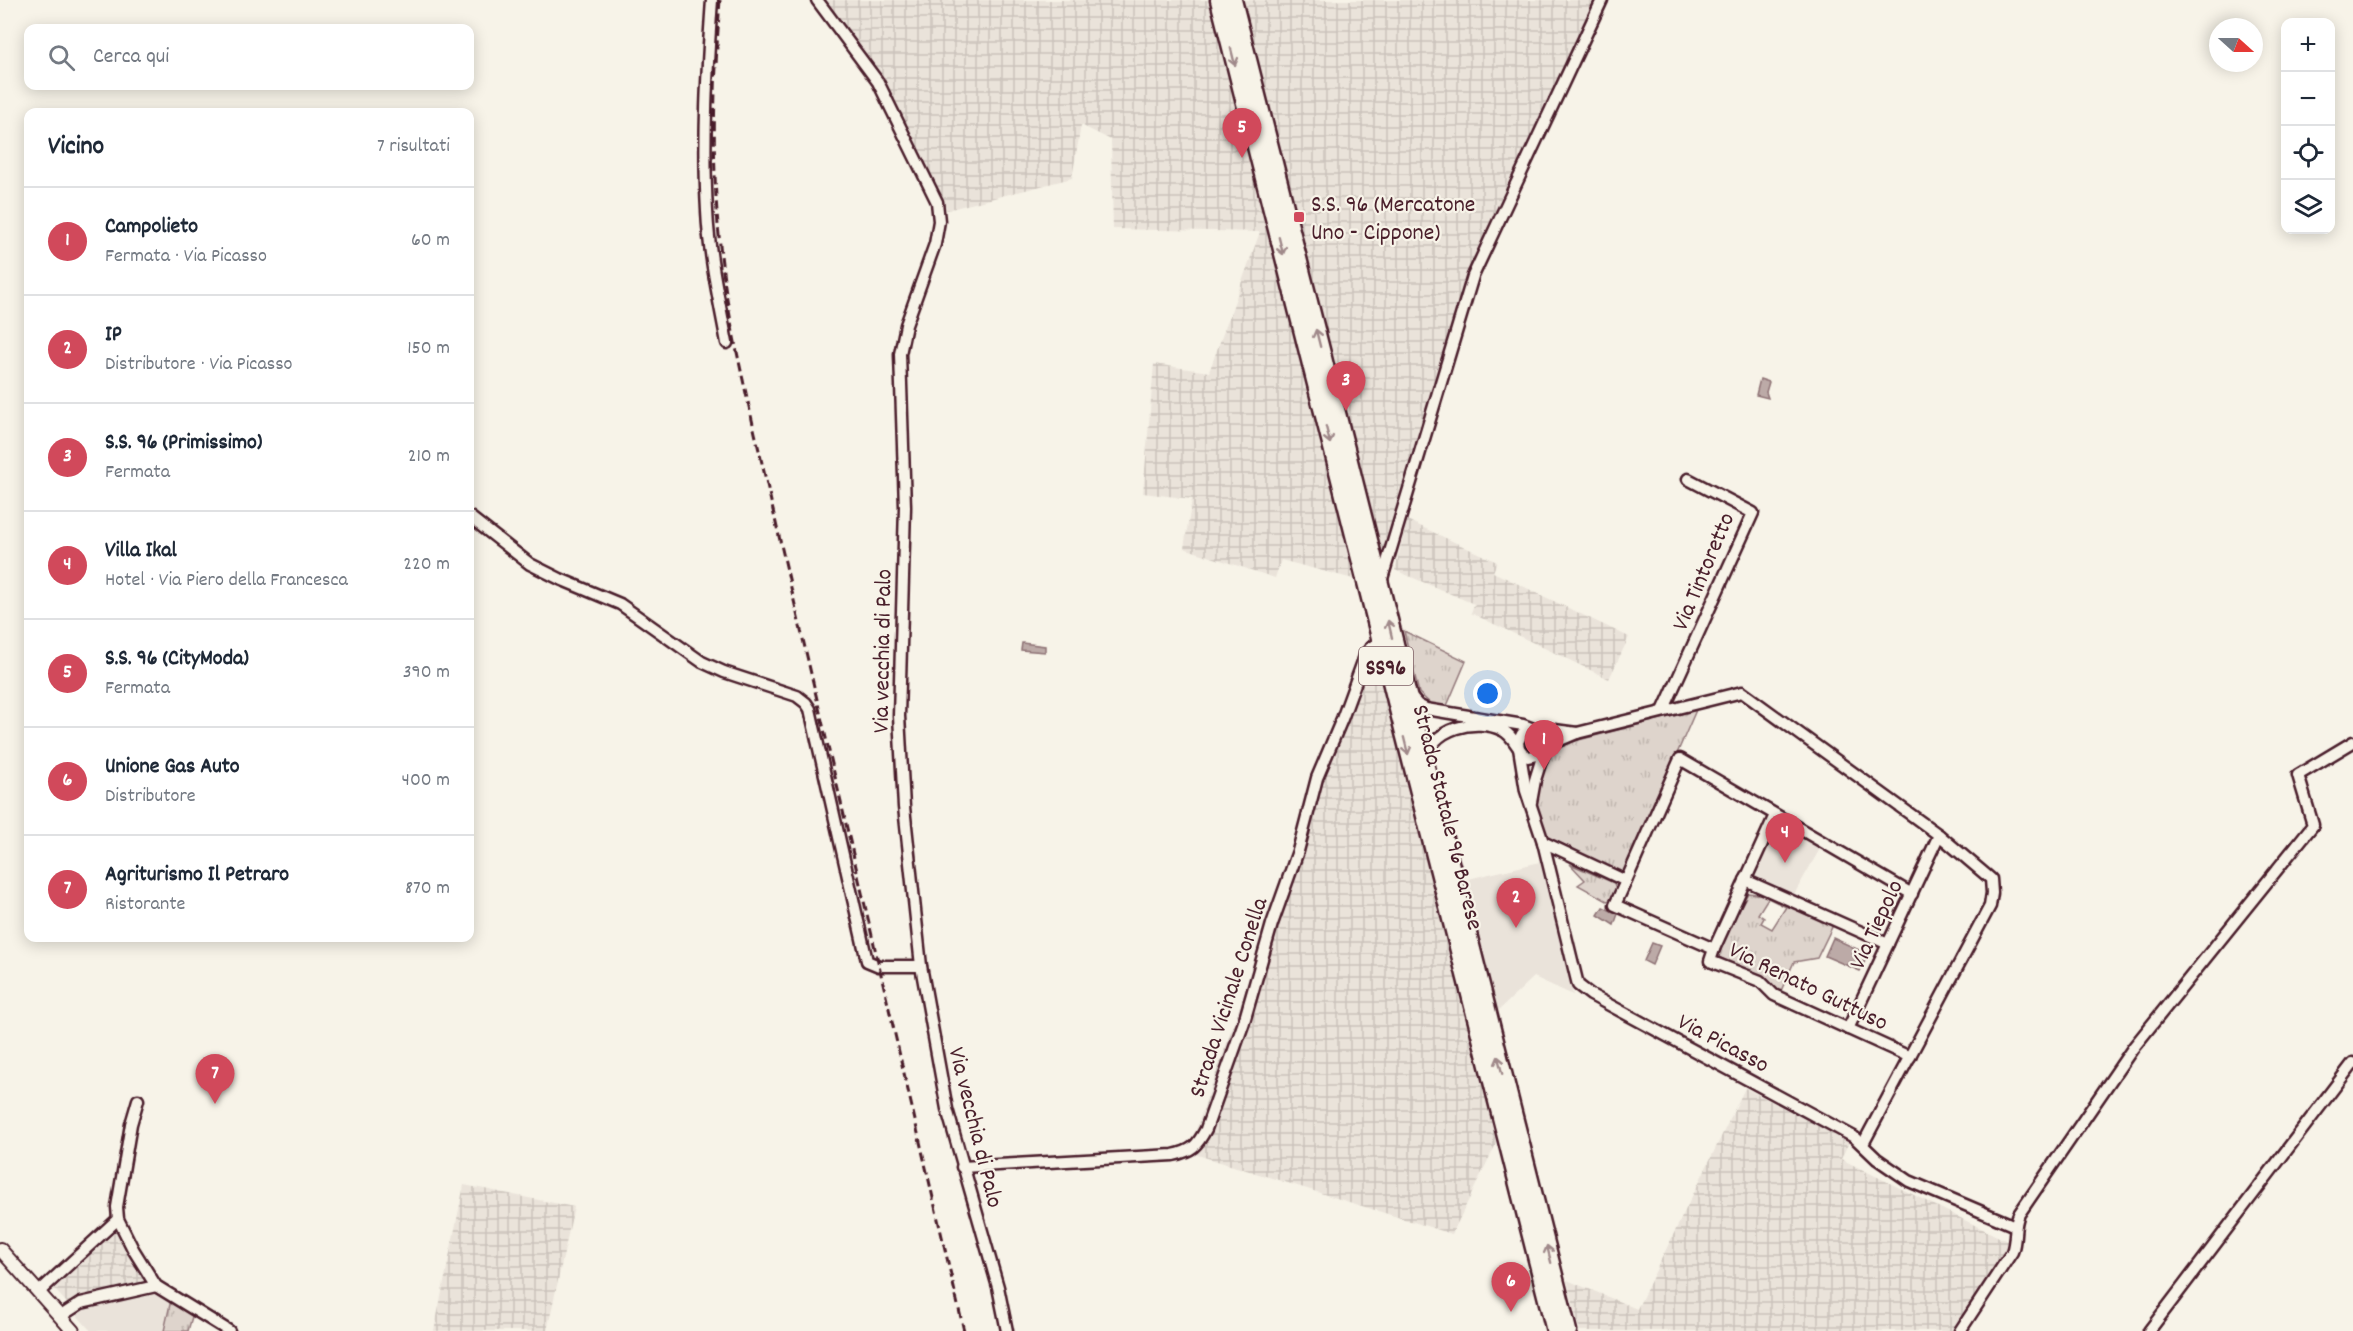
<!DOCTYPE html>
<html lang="it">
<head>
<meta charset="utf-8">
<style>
  :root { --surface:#fff; --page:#f6f6f7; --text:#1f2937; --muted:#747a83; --line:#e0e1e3; --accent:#d1495b }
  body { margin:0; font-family:Dekko,sans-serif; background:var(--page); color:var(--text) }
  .controls { position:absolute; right:18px; top:18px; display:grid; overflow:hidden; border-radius:12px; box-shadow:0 3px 15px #0003 }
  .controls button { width:54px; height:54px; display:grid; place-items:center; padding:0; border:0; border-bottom:2px solid var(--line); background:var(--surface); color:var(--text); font:30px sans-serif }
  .compass { position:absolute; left:2209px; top:18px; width:54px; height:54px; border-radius:50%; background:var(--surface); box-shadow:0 3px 15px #0003; rotate:111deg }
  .you { position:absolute; left:1488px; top:694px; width:21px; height:21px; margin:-15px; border:4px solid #fff; border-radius:50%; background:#1a73e8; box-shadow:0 0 0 9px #1a73e833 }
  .badge { display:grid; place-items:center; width:39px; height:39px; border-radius:50%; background:var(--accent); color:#fff; font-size:20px; font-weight:700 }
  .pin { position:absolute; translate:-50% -50px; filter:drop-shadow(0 2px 3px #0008) }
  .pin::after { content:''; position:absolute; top:32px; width:21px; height:18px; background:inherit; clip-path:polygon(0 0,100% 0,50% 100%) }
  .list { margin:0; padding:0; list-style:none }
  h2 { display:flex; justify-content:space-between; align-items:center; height:78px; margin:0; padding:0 24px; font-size:26px }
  h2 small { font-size:20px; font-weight:400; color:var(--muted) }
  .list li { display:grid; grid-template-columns:39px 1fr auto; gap:18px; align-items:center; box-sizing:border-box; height:108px; padding:0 24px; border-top:2px solid var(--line) }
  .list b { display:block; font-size:22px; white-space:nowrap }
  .list p { margin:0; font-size:20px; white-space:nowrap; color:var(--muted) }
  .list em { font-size:20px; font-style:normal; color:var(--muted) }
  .icon { flex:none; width:33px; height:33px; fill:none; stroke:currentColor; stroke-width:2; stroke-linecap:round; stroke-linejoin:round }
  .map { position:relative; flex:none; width:2353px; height:1331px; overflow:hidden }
  .search { position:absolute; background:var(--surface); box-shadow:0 3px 15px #0003; left:24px; top:24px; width:450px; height:66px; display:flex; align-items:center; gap:15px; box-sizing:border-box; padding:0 21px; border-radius:12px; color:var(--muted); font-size:22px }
  .panel { position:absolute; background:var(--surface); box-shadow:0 3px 15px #0003; left:24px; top:108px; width:450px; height:834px; border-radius:12px }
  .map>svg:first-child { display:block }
  .built { fill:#eae3da }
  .industrial { fill:url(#industrial-grid) }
  .grass { fill:url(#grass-tufts); stroke:#947a7c; stroke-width:1.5; fill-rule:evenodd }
  .water { fill:#bcaaa7; stroke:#8e7275; stroke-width:1.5 }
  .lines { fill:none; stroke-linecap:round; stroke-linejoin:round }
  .minor-casing { stroke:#4a1f2b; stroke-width:15 }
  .tertiary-casing { stroke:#4a1f2b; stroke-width:16 }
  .primary-casing { stroke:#4a1f2b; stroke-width:21 }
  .minor { stroke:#f7f3e8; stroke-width:10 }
  .tertiary { stroke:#f7f3e8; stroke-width:12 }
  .primary { stroke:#f7f3e8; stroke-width:16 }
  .rail { stroke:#4a1f2b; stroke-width:3; stroke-dasharray:9 4.5; stroke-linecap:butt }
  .oneway { stroke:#a0898a }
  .poi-dot { fill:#d1495b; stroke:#f7f3e8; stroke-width:2 }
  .labels { text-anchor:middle; stroke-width:4.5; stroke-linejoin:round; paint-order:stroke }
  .shield { fill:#f7f3e8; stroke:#7e5f64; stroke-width:1.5 }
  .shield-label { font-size:22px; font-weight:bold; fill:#4a1f2b }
  .poi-label { font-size:24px; fill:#4a1f2b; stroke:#f7f3e8; text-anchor:start }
  .street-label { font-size:24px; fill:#4a1f2b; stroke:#f7f3e8 }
</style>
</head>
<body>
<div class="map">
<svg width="2353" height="1331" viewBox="0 0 2353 1331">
  <defs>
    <pattern id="industrial-grid" width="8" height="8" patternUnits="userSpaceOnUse" patternTransform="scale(1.5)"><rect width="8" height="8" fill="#eae3da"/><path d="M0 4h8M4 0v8" fill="none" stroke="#cac2bb"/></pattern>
    <pattern id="grass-tufts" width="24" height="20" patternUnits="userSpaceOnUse" patternTransform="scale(1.5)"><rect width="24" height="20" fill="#ded4cc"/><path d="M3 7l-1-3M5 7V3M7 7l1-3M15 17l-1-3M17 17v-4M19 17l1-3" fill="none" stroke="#c0b6af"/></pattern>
  </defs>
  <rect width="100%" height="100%" fill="#f7f3e8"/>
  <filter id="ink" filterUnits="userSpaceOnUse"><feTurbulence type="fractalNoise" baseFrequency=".0167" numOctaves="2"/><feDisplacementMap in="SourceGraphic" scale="12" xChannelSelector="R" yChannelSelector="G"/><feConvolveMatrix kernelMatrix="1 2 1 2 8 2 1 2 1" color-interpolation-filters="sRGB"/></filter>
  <g filter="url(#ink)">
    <g class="built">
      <path d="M1776,821L1821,847L1792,898L1750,880Z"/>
      <path d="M1540,862L1573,995L1534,977L1497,1012L1464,880Z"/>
      <path d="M156,1291L171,1300L164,1331H91L74,1312L82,1306Z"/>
    </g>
    <g class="industrial">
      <path d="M822,0H1219L1375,564L1243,0H1602L1473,276L1380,586L1281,560L1275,578L1184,548L1192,499L1143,493L1154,364L1209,372L1260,232L1113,229L1111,140L1081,125L1072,178L947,210L835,26Z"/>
      <path d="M1407,520L1497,562L1493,572L1629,637L1609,679L1471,613L1474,604L1395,570Z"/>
      <path d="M1372,635L1487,1093L1496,1144L1452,1234L1188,1152Z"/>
      <path d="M1745,1088L1849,1142L1841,1159L2009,1242V1247L1956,1331H1580L1567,1280L1637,1309Z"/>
      <path d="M464,1185L574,1207L547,1331H434Z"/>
      <path d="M119,1229L149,1282L147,1285L67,1303L54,1289Z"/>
    </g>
    <g class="grass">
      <path d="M1404,631L1466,661L1446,708L1431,704L1419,693Z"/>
      <path d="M1696,710L1624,875L1546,841L1537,803L1536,790L1553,751L1559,745Z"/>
      <path d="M1570,864L1614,883L1616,889L1613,899L1607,901L1578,885L1585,880Z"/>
      <path d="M1748,893L1766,895L1833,925L1817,958L1794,962L1780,993L1719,957L1718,949ZM1768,898L1786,907L1772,929L1761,923L1764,918L1758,914Z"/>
      <path d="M171,1300L193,1313L188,1331H164Z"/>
    </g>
    <g class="water">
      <path d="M1760,379L1769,382L1766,392L1768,398L1756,395Z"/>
      <path d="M1022,643L1045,646V652L1021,650Z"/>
      <path d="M1603,907L1618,914L1614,925L1598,915Z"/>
      <path d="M1833,938L1868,954L1860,971L1825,956Z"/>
      <path d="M1652,943L1660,946L1652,965L1644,961Z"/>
    </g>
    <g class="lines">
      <defs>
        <g id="minor">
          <path d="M712,0C707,70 703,141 707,211C709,256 719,300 727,343"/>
          <path d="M817,0L878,82L937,202L939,221L935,244L906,325L900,354L905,507L899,716L904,807L921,966L947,1109L998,1287L1007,1331"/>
          <path d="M470,517L530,564L560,579L620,604L702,662L724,672L797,696L806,703L810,709L867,961L879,966H921"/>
          <path d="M1381,582L1473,276L1602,0"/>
          <path d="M1411,697L1418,705L1426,709L1523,725L1539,731L1546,742L1541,754L1528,757C1516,750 1515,736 1502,730C1477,717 1429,728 1427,761"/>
          <path d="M1663,711L1753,513L1688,479"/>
          <path d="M1577,733L1547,729L1530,730L1522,734L1518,742L1526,791L1543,842L1578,985L1591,995L1854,1137L1877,1159L1909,1181L2015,1226"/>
          <path d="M1546,746L1577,733L1742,692L1939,835L1991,879L1992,893L1990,906L1863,1144"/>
          <path d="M1531,802L1535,780L1544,751"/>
          <path d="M1543,842L1626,881L1615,905L1714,949L1710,961L1760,981L1774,995L1910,1057"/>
          <path d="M1745,880L1888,944"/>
          <path d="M1626,881L1680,759L1912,894"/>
          <path d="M1714,949L1775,815"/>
          <path d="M1848,1029L1939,835"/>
          <path d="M138,1100L131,1124L117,1207L118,1219L133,1249L156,1286L229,1331"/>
          <path d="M962,1167L1173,1155C1192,1151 1197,1146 1206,1129L1244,1022L1272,924L1298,851L1317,778L1342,719L1365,656L1371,647L1381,643"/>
          <path d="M39,1292L118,1219"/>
          <path d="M61,1316L81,1303L156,1286"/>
          <path d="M1960,1331L2012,1252C2017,1239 2013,1227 2019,1214L2133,1048L2313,825L2298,775L2353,742"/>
          <path d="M2149,1331L2353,1063"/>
        </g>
        <path id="tertiary" d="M0,1249L73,1331"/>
        <g id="primary">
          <path d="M1219,0L1555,1331"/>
          <path d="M1233,0L1568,1331"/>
        </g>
      </defs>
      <use href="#minor" class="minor-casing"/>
      <use href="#tertiary" class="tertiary-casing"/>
      <use href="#primary" class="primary-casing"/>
      <use href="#minor" class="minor"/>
      <use href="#tertiary" class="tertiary"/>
      <use href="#primary" class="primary"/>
      <path class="rail" d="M720,0C714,82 711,164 720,245C726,309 741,371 755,433L964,1331"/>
    </g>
    <defs><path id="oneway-shaft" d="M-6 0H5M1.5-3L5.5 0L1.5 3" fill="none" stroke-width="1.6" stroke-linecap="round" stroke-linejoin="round" transform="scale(1.5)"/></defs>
    <g class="oneway">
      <use href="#oneway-shaft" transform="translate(1233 57) rotate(76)"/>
      <use href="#oneway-shaft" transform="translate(1281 246) rotate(76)"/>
      <use href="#oneway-shaft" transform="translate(1318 338) rotate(-104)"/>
      <use href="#oneway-shaft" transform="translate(1328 435) rotate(76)"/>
      <use href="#oneway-shaft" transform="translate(1390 629) rotate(-103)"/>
      <use href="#oneway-shaft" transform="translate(1406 746) rotate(76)"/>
      <use href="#oneway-shaft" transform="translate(1500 1065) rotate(-104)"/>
      <use href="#oneway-shaft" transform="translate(1549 1254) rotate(-104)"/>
    </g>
  </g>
  <rect class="poi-dot" x="1293" y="211" width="12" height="12" rx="3"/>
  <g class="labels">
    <rect class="shield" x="1359" y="647" width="54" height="38" rx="4.5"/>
    <g class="shield-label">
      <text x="1386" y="674">SS96</text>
    </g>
    <g class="poi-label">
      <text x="1311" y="211">S.S. 96 (Mercatone<tspan x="1311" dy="28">Uno - Cippone)</tspan></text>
    </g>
    <g class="street-label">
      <text transform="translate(1702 571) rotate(-67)" y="8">Via Tintoretto</text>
      <text transform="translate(881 651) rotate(-89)" y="8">Via vecchia di Palo</text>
      <text transform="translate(1449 817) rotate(76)" y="8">Strada Statale 96 Barese</text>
      <text transform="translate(1875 924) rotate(-65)" y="8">Via Tiepolo</text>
      <text transform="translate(1809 985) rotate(26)" y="8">Via Renato Guttuso</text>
      <text transform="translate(1227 997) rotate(-72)" y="8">Strada Vicinale Conella</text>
      <text transform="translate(1724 1042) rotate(28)" y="8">Via Picasso</text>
      <text transform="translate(977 1127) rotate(76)" y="8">Via vecchia di Palo</text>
    </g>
  </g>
</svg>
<div class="controls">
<button>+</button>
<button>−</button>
<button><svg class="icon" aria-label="locate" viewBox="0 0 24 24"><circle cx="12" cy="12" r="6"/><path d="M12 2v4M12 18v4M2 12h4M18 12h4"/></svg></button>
<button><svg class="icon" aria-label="layers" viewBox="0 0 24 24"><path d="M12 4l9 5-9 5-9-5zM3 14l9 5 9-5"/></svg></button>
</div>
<svg class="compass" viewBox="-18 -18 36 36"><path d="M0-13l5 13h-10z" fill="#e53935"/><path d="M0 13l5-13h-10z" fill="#747a83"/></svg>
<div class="you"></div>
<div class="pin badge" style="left:1544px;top:770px">1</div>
<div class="pin badge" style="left:1516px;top:928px">2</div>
<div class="pin badge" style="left:1346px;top:411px">3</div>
<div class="pin badge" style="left:1785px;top:863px">4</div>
<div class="pin badge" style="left:1242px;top:158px">5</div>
<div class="pin badge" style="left:1511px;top:1312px">6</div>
<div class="pin badge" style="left:215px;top:1104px">7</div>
<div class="search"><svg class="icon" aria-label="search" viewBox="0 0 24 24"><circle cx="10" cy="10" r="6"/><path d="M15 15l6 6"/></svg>Cerca qui</div>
<section class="panel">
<h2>Vicino<small>7 risultati</small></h2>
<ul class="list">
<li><span class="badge">1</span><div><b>Campolieto</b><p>Fermata · Via Picasso</p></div><em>60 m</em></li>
<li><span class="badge">2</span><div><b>IP</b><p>Distributore · Via Picasso</p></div><em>150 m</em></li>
<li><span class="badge">3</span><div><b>S.S. 96 (Primissimo)</b><p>Fermata</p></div><em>210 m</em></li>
<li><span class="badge">4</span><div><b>Villa Ikal</b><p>Hotel · Via Piero della Francesca</p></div><em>220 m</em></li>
<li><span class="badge">5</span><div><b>S.S. 96 (CityModa)</b><p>Fermata</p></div><em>390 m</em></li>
<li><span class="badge">6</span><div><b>Unione Gas Auto</b><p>Distributore</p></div><em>400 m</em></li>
<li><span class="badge">7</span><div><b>Agriturismo Il Petraro</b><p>Ristorante</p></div><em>870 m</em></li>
</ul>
</section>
</div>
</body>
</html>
